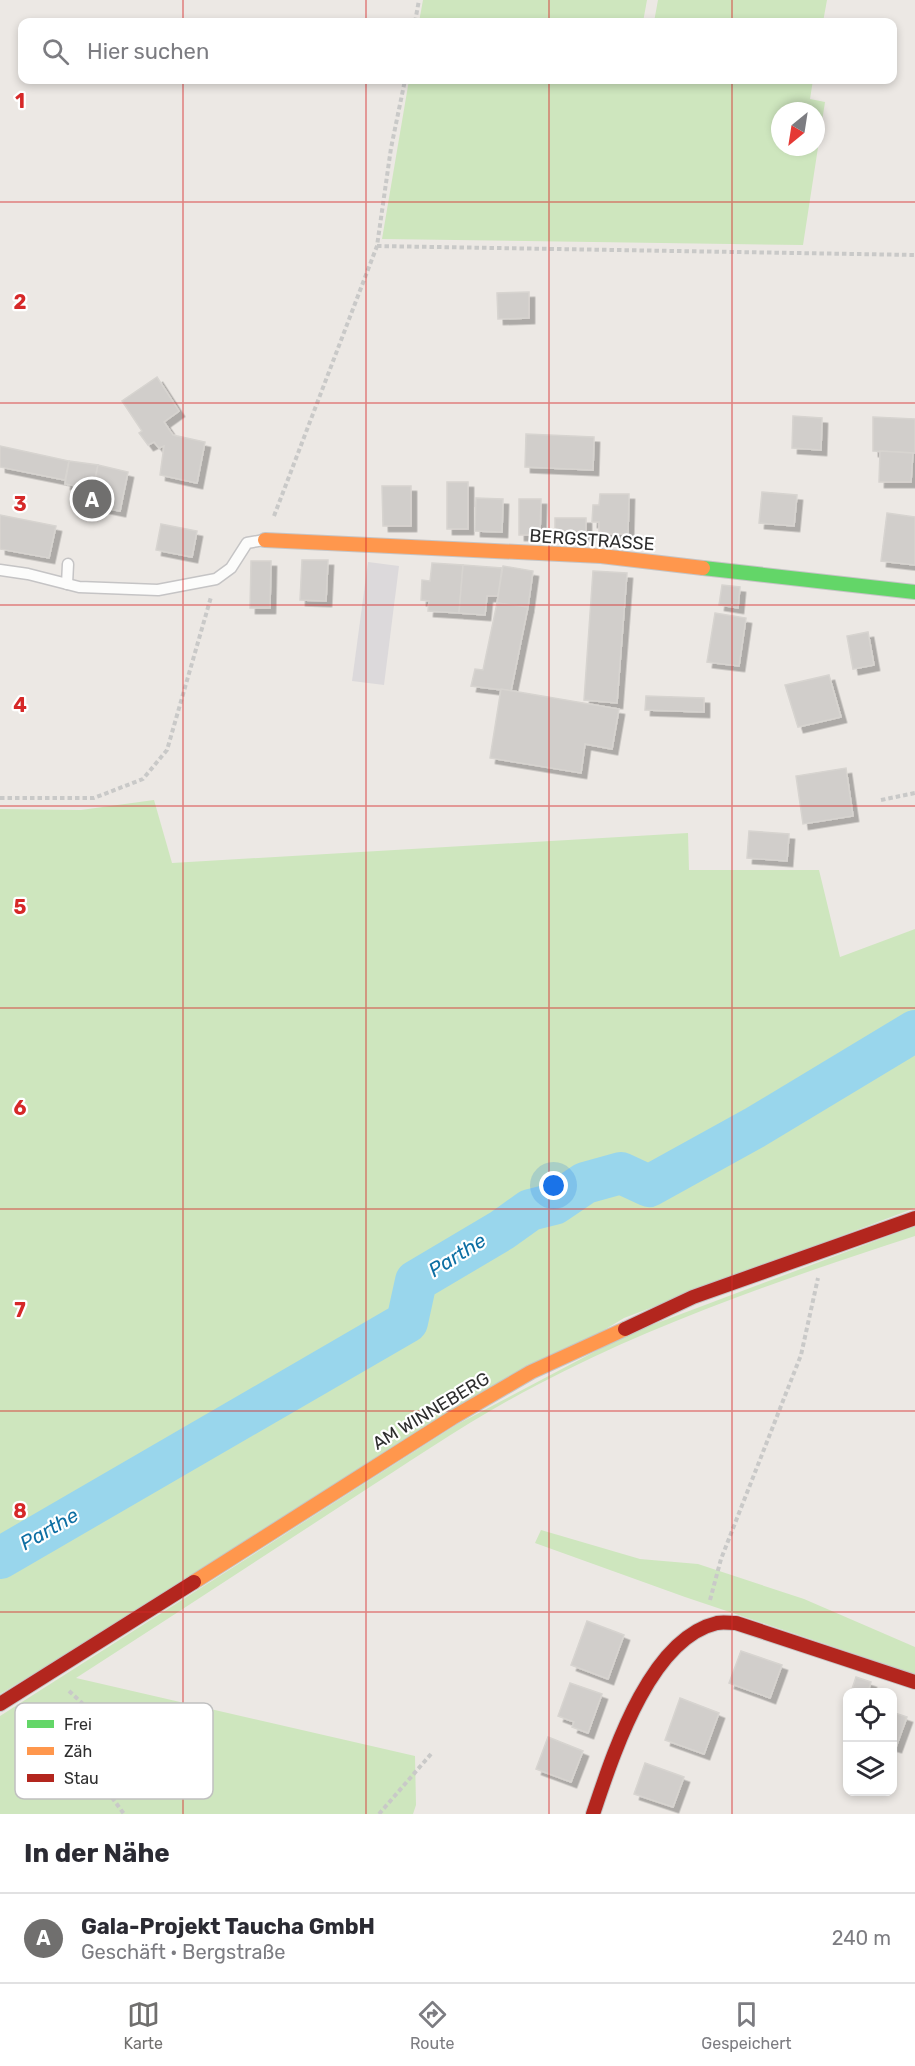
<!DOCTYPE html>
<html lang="de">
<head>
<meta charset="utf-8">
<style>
  :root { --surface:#fff; --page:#f7f7f7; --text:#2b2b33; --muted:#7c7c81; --line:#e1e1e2; --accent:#706f6e }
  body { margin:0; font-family:Rubik,sans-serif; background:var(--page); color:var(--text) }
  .controls { position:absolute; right:18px; bottom:18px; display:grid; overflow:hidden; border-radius:12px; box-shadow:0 3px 9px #0003 }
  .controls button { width:54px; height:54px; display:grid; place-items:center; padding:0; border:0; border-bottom:2px solid var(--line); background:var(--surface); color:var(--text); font:30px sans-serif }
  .compass { position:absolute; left:771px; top:102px; width:54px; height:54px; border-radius:50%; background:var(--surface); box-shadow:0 3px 9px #0003; rotate:210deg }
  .you { position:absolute; left:554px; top:1186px; width:21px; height:21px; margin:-15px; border:4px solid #fff; border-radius:50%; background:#1a73e8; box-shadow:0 0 0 9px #1a73e833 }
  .badge { display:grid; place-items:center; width:39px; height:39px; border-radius:50%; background:var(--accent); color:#fff; font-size:20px; font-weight:700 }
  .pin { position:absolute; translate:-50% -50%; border:3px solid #fff; box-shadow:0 2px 6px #0006 }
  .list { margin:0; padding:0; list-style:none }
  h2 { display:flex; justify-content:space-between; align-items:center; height:78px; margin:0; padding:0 24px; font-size:26px }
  h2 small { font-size:20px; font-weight:400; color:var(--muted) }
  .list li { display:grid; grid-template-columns:39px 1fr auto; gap:18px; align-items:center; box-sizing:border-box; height:90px; padding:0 24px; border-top:2px solid var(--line) }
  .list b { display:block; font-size:22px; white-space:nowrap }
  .list p { margin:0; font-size:20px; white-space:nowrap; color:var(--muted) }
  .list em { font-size:20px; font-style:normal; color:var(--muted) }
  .icon { flex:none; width:33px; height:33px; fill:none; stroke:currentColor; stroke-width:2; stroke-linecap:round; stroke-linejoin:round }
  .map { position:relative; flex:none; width:915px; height:1814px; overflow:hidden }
  .search { position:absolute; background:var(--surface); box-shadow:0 3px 9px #0003; left:18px; right:18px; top:18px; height:66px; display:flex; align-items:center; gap:15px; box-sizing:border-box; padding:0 21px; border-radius:12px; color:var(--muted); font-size:22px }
  .sheet { height:168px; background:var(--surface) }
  nav { display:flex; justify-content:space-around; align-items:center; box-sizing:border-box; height:84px; border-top:2px solid var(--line); background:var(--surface); font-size:16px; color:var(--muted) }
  nav a { display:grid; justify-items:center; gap:3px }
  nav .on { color:var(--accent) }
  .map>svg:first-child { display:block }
  .industrial { fill:#dcd9db }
  .green { fill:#cee6be; fill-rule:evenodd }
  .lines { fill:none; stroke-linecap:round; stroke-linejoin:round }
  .river { stroke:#99d6ec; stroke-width:42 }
  .building { fill:#d1cecb; stroke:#d7d4d0; stroke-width:1.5; filter:url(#shadow) }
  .lane-casing { stroke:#c5c4c5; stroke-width:13 }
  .fast-casing { stroke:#c5c4c5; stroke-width:16 }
  .slow-casing { stroke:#c5c4c5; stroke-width:16 }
  .jam-casing { stroke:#c5c4c5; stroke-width:16 }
  .path { stroke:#c9c9c8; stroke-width:4; stroke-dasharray:4.5 3; stroke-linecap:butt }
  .lane { stroke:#fcfcfb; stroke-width:10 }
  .fast { stroke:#63d668; stroke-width:14 }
  .slow { stroke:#ff974d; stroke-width:14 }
  .jam { stroke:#b3261e; stroke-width:14 }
  .grid { fill:none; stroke:#d62828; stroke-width:1.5; stroke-opacity:0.55 }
  .labels { text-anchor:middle; stroke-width:4.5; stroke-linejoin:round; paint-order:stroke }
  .street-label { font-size:18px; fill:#2e2e2e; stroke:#fff }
  .water-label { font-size:20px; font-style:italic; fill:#0d6fa3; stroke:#fff }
  .key { fill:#fff; stroke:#c0c0c0; stroke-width:1.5 }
  .key-label { font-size:16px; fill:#2e2e2e }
  .grid-label { font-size:20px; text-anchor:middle; font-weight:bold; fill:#d62828; stroke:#fff; stroke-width:4.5; stroke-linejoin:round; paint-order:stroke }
</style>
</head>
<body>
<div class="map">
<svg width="915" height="1814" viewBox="0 0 915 1814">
  <defs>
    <filter id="shadow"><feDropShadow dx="5.5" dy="5.5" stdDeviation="0" flood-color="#0004"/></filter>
  </defs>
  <rect width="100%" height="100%" fill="#ece8e4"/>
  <path class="industrial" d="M368,562L399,566L384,685L352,681Z"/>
  <g class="green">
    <path d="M423,0H647L643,22H419Z"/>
    <path d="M658,0H827L823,22H654Z"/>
    <path d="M409,80H813L810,99L825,102L803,245L382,239ZM780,111H816V147H780Z"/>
    <path d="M154,800L172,863L688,833L689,870H819L840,957L915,929V1017L861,1051L814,1092L915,1039V1208L624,1318L0,1694V809L81,810Z"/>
    <path d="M915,1226V1236C786,1278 657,1322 537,1385C473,1418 414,1459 353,1498C261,1558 169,1618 76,1678L415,1756L416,1805L413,1814H0V1716L456,1425L628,1334Z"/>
    <path d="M541,1530L640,1559L698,1564L804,1599L915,1647V1674L685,1597L535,1543Z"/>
  </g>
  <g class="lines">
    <path class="river" d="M0,1558L407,1322L416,1281L502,1230L530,1210L554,1204L585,1183L621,1173L649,1186L754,1128L915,1031"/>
  </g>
  <g class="building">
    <path d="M529,292V318L498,319L497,293Z"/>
    <path d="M157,377L179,411L164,422L173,435L205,442L197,483L160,475L164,446L159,448L154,442L148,445L139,433L142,431L122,401Z"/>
    <path d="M793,416L822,418L821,450L792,448Z"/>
    <path d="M873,417L915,419V453L873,451Z"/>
    <path d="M526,434L594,437L593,470L525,467Z"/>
    <path d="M0,446L69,461L65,480L0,467Z"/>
    <path d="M880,451L913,453L911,482H879Z"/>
    <path d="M69,461L98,465L93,489L65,484Z"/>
    <path d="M98,465L128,472L120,511L90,505Z"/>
    <rect x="447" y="482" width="21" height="47"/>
    <path d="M382,486H411V526H383Z"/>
    <path d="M762,492L797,495L794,526L759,523Z"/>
    <path d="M600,494H629L628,534H599V522H592L593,505H599Z"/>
    <path d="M476,498L503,499L502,532L475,531Z"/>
    <path d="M519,499H541L540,535H519Z"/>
    <path d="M887,513L915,517V565L881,561Z"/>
    <path d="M0,515L56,526L49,558L0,549Z"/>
    <rect x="555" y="518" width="31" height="18"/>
    <path d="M161,524L197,531L192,557L156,550Z"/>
    <path d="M302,560H328L326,601L300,600Z"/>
    <path d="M251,561H271L270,608H250Z"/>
    <path d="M432,563L463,565L459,613L428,611L429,601L421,600L422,580L430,581Z"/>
    <path d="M463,565L502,568L498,596H487L485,615L459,613Z"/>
    <path d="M503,566L533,571L528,607L497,603Z"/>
    <path d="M593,571L627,573L617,703L584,700Z"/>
    <path d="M722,585L740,587L738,608L719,605Z"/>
    <path d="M497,603L528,607L511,691L471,686L475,669L483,670Z"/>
    <path d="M715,613L746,618L739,666L707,662Z"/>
    <path d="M868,632L874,665L853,669L847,636Z"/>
    <path d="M829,675L841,717L798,727L785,685Z"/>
    <path d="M501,689L619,709L612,749L585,744L581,773L490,758Z"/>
    <path d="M646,696L704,698V712L645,710Z"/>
    <path d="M846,768L853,816L803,824L796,776Z"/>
    <path d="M749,831L789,834L787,861L747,858Z"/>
    <path d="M587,1621L624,1635L608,1679L571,1665Z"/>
    <path d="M741,1651L782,1665L770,1698L729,1683Z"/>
    <path d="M856,1677L871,1682L868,1692H851Z"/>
    <path d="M570,1683L602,1694L588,1733L572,1727L574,1722L558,1716Z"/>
    <path d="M680,1698L719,1713L704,1754L665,1740Z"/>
    <path d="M892,1712L907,1717L896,1747L892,1746Z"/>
    <path d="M548,1737L583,1751L571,1782L536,1769Z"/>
    <path d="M645,1763L684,1777L673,1807L634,1794Z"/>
  </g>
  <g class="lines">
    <defs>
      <g id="lane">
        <path d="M0,570L28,574L79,587L158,590L216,579L231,568L247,543L264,540"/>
        <path d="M67,584L68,564"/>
      </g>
      <path id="fast" d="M703,568L915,592"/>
      <g id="slow">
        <path d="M265,540L601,556L703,568"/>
        <path d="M194,1582L452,1418L531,1372L625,1329"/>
      </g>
      <g id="jam">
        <path d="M625,1329L693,1297L915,1218"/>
        <path d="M0,1704L194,1582"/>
        <path d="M593,1814C613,1755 649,1639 717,1623C723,1622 730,1623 736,1623L915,1682"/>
      </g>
    </defs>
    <use href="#lane" class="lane-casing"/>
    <use href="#fast" class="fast-casing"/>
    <use href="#slow" class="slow-casing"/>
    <use href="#jam" class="jam-casing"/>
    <g class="path">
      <path d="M415,22L419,0"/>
      <path d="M377,246L915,255"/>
      <path d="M274,516L377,246L391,148L405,80"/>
      <path d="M0,798H94L143,779L167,750L211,597"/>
      <path d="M881,800L915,793"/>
      <path d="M710,1600L721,1559L801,1355L818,1278"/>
      <path d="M69,1691L82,1703L89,1766L124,1814"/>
      <path d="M379,1814L431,1754"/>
    </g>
    <use href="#lane" class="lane"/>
    <use href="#fast" class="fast"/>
    <use href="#slow" class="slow"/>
    <use href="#jam" class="jam"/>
  </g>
  <path class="grid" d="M183,0V22M366,0V22M549,0V22M732,0V22M183,80V1814M366,80V1814M549,80V1814M732,80V1814M0,202H915M0,403H915M0,605H915M0,806H915M0,1008H915M0,1209H915M0,1411H915M0,1612H915"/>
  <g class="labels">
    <g class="street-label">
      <text transform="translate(592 540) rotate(4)" y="6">BERGSTRASSE</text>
      <text transform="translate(431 1411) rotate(-31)" y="6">AM WINNEBERG</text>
    </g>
    <g class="water-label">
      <text transform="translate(457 1255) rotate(-32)" y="7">Parthe</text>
      <text transform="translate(49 1529) rotate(-30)" y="7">Parthe</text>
    </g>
  </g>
  <rect x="15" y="1703" width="198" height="96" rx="9" class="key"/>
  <rect x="27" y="1720" width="27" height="8" fill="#63d668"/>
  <rect x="27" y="1747" width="27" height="8" fill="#ff974d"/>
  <rect x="27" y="1774" width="27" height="8" fill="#b3261e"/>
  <g class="key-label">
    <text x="64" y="1730">Frei</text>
    <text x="64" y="1757">Zäh</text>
    <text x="64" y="1784">Stau</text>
  </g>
  <g class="grid-label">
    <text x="20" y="108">1</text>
    <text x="20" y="309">2</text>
    <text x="20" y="511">3</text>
    <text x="20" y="712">4</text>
    <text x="20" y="914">5</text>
    <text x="20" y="1115">6</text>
    <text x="20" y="1317">7</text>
    <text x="20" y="1518">8</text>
  </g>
</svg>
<div class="controls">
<button><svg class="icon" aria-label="locate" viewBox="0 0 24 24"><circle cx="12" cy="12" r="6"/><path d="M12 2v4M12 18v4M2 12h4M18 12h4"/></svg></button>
<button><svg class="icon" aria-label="layers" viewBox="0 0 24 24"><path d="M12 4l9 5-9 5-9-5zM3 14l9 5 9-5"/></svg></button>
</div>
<svg class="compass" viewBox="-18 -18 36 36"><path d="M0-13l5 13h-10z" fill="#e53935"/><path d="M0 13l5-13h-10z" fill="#7c7c81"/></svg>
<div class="you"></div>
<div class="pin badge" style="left:92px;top:499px">A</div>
<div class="search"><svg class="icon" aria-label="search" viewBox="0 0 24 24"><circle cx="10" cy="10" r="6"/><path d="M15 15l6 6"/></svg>Hier suchen</div>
</div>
<section class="sheet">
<h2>In der Nähe<small></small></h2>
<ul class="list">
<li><span class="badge">A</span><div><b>Gala-Projekt Taucha GmbH</b><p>Geschäft · Bergstraße</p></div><em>240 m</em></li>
</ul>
</section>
<nav>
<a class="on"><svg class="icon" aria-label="map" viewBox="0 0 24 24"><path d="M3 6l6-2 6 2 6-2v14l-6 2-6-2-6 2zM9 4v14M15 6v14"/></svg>Karte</a>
<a><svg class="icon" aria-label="directions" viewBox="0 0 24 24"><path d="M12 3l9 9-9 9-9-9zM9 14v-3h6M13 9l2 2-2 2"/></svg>Route</a>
<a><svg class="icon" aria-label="saved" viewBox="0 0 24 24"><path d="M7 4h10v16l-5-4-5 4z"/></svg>Gespeichert</a>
</nav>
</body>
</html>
